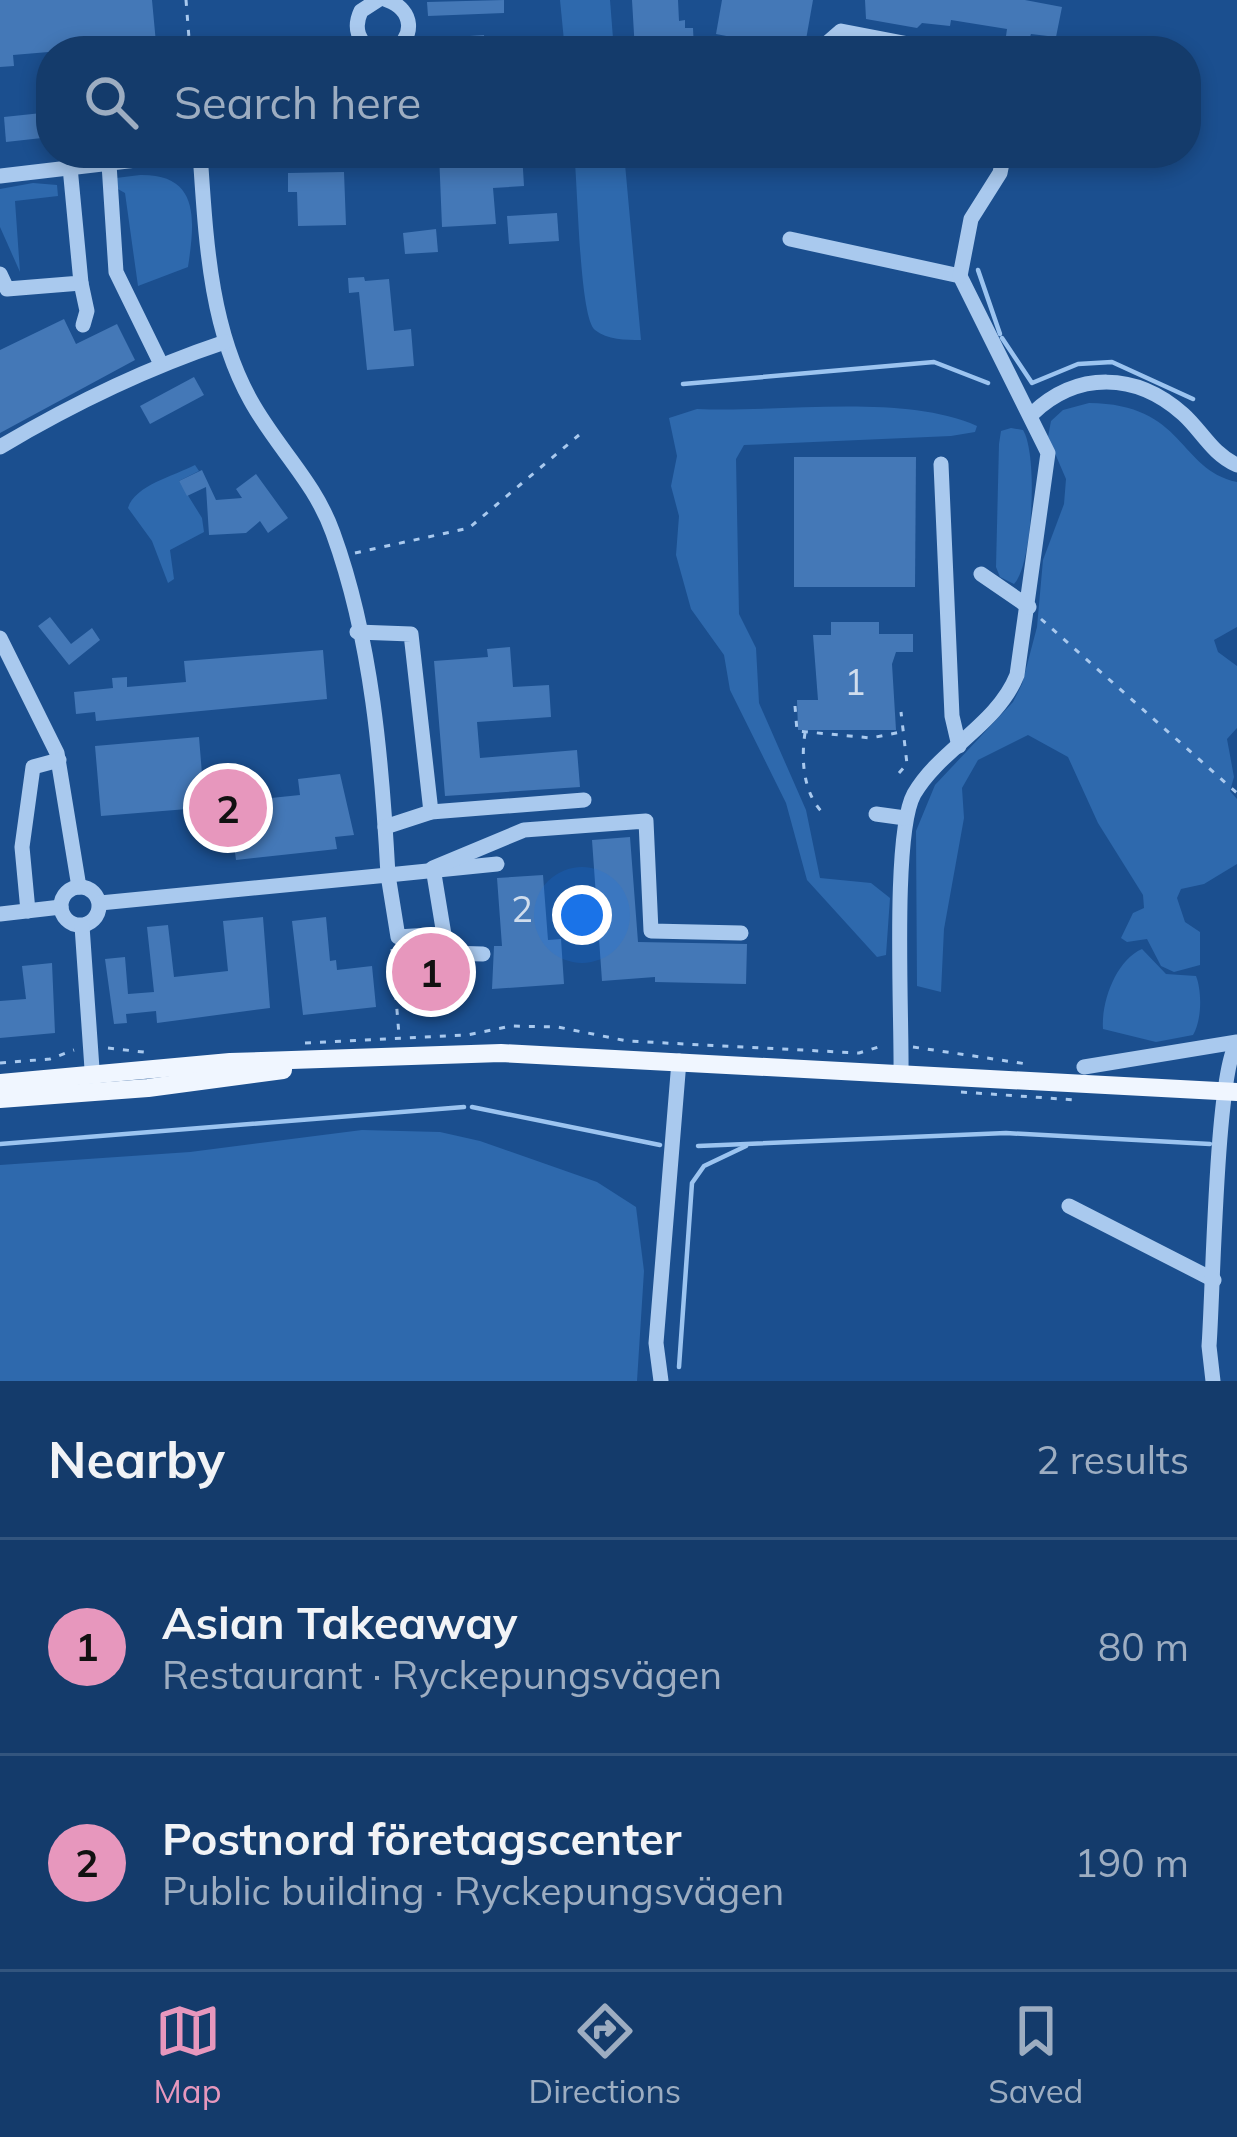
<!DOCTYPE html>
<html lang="en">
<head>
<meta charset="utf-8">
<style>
  :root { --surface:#143b6b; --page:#1d4271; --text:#f1f3f6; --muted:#9dadc1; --line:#33557e; --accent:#e797bd }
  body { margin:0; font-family:Mulish,sans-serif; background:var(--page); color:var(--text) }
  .you { position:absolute; left:582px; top:915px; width:42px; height:42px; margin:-30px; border:9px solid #fff; border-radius:50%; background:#1a73e8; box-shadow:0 0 0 18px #1a73e833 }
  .badge { display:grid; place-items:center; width:78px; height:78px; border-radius:50%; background:var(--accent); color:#111; font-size:39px; font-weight:700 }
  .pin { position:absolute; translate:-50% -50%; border:6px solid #fff; box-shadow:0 3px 12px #0006 }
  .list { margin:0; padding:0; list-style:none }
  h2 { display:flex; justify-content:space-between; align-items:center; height:156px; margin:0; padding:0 48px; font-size:51px }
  h2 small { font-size:39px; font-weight:400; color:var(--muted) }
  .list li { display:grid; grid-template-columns:78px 1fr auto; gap:36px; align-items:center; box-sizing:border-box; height:216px; padding:0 48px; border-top:3px solid var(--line) }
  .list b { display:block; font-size:45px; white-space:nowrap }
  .list p { margin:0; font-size:39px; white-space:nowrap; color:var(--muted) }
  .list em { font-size:39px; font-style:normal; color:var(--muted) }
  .icon { flex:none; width:66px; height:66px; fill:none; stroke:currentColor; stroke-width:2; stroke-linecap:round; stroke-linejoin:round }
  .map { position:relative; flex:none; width:1237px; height:1381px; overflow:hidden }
  .search { position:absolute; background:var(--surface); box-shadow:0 6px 18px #0003; left:36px; right:36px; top:36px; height:132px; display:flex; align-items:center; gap:30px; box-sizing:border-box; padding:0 42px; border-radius:48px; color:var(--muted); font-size:45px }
  .sheet { height:588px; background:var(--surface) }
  nav { display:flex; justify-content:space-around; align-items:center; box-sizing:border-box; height:168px; border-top:3px solid var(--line); background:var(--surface); font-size:33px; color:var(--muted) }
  nav a { display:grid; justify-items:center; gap:6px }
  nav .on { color:var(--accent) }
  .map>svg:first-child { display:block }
  .green { fill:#2e69ad }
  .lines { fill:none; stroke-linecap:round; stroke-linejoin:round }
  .stream { stroke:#9cc4f0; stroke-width:4.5 }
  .building { fill:#4478b7 }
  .path { stroke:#a9c9ee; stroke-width:3; stroke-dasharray:6 9; stroke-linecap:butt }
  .minor { stroke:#a9c9ee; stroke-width:15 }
  .major { stroke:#f0f6ff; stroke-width:18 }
  .labels { text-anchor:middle; stroke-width:9; stroke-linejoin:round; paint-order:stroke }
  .number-label { font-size:36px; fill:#d0dded }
</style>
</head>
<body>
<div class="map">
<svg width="1237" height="1381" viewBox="0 0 1237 1381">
  <rect width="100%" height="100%" fill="#1b4f8f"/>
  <g class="green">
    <path d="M560,0H610L614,51H565Z"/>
    <path d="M574,153H624L641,340C626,340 607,340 595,330C579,317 578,183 574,153Z"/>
    <path d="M140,175C200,174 195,220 188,267L138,286L125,193L116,188V178Z"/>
    <path d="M33,183L57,185L58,196L15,201L20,272L0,227V189Z"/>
    <path d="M1089,403C1186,404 1177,469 1237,482V627L1214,640L1218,652L1237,666V728L1227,739L1234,777L1230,791L1237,799V864L1204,884L1181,889L1177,898L1185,922L1200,932V965L1174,972L1161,966L1147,939L1127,942L1121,938L1133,913L1144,908L1143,895L1098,823L1068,757L1028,735L978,760L962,788L964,818L944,929L941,992L917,986L916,831L935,785L1013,702L1022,684L1037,627L1043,560L1064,504L1066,479L1048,437L1051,421L1063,410Z"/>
    <path d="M697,409C780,413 902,393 977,426L975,432L951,436L744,445L736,459L739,614L756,648L759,703L806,810L820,878L871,883L890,898L886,955L877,957L807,880L786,803L730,690L724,655L691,609L676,555L679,516L671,486L677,456L669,418Z"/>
    <path d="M1011,428L1023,430C1038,454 1033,564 1014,584L1000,577L996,567L999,444L1001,431Z"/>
    <path d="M195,465L199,471L179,481L202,518L204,532L170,550L174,579L168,583L152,541L128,508C135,485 174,476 195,465Z"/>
    <path d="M1142,949L1166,974L1196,976C1202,991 1202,1020 1193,1035L1156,1042L1103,1029C1101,1002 1116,960 1142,949Z"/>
    <path d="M362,1130L440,1132L480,1141L597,1182L636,1207L644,1271L637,1381H0V1165L190,1152Z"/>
  </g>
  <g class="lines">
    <g class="stream">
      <path d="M978,270L1000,334"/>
      <path d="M1002,338L1032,383L1078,364L1112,362L1193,399"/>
      <path d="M683,384L934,362L988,383"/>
      <path d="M472,1107L660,1145"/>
      <path d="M0,1144L464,1107"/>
      <path d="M698,1146L1006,1133L1210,1144"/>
      <path d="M679,1367L692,1183L704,1166L746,1146"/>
    </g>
  </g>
  <g class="building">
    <path d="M0,0H152L156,43L13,55L14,66L0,67Z"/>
    <path d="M504,0V13L428,16L427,2Z"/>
    <path d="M632,0H678L679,21L685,20V28H693L694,50L635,51Z"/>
    <path d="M722,0H813L804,51L716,34Z"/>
    <path d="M865,0H1025L1062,7L1056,37L1031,34L1029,40L1006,36L1007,29L951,20L950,26L922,23L917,28L866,19Z"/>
    <path d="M484,35L485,51H427L426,39Z"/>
    <path d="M51,112V137L6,142L4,117Z"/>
    <path d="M439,153H522L524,186L493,188L496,224L442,227Z"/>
    <path d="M344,172L346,225L298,226L297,192H288V173Z"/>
    <path d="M557,213L559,241L509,244L507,216Z"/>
    <path d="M436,229L438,252L405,254L403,233Z"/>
    <path d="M364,277L365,281L389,279L394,331L411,329L414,366L367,370L359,292L349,293L348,278Z"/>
    <path d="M64,319L76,344L117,324L135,360L0,433V350Z"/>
    <path d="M194,377L204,395L150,424L140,406Z"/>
    <path d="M794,457H916L915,587H794Z"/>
    <path d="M202,470L216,500L242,498L236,489L256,474L288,518L268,533L260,521L246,533L209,535L206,487L187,496L179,481Z"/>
    <path d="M50,617L71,644L92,628L100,640L69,665L38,626Z"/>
    <path d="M831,622H879V634H913V652H896L892,664L896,730H798L797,700H818L813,635H831Z"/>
    <path d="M510,647L513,687L549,685L551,717L477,722L480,758L577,750L580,787L445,796L434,661L488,657L487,649Z"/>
    <path d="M323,650L327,699L96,721L95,712L76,714L74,692L113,688L112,678L127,677V687L186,682L184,661Z"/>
    <path d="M199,737L202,774L229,771L233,802L300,795L298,779L340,774L354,835L335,837L337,849L236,860L230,814L213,816L212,807L101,816L95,746Z"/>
    <path d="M630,837L638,942L747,944L746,984L655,982V977L602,981L592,840Z"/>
    <path d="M543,875L548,940L561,939L564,984L492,989L494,946H502L497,878Z"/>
    <path d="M263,917L270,1008L157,1023L156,1011L126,1014L127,1023L114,1024L105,959L125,957L128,994L154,992L147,927L168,925L174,977L228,971L223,921Z"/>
    <path d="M326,917L330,961L336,960L337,970L372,966L376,1007L303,1015L292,921Z"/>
    <path d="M52,963L55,1033L0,1038V1001L26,999L22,966Z"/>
  </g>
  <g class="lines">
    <g class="path">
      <path d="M186,0L190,51"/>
      <path d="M355,553L469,528L579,435"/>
      <path d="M1041,619L1237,793"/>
      <path d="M795,706L797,731L871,738L901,732"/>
      <path d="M805,733C801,759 803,792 822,812"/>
      <path d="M899,773L907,764L901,712"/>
      <path d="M392,949L399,1035"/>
      <path d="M305,1043L467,1035L511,1026L558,1027L627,1041L859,1053L885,1045"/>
      <path d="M913,1047L1027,1064"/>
      <path d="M108,1048L152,1053"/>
      <path d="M0,1063L50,1059L74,1050"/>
      <path d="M961,1092L1076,1100"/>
    </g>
    <g class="minor">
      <path d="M387,0C414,10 416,38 391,51"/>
      <path d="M706,49L720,51"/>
      <path d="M375,51C358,43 353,28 361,11L378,0"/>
      <path d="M818,51L841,31L945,51"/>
      <path d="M200,153C206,237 209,326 251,401C277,448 315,482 333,533C372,640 382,763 388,875L497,864"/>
      <path d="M109,164L116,272L160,362"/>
      <path d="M0,176L196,153"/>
      <path d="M790,239L960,276L1048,453L1017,675C997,725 940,749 914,794C892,834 902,1017 901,1073"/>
      <path d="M0,274L7,289L81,283L70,167"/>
      <path d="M960,276L971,219L1000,173L1004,153"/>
      <path d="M81,283L87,311L83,325"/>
      <path d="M1032,414C1077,371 1136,372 1183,414C1202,431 1212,454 1237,465"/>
      <path d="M0,447C74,403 144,369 225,342"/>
      <path d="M941,464L952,716L959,746"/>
      <path d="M981,574L1029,607"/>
      <path d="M357,632L411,634L431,812"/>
      <path d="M0,638L57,753L79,887"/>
      <path d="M876,814L905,818"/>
      <path d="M385,827L431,812L584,800"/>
      <circle cx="80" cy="906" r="19"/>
      <path d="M100,903L388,875L398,937L444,934"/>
      <path d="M28,911L22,847L33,767L59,760"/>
      <path d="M0,914L61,907"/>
      <path d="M82,926L93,1083"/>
      <path d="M483,954L447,953L433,868L524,830L646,821L651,931L741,933"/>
      <path d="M1084,1067L1237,1042"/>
      <path d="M1069,1206L1214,1280"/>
      <path d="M661,1381L656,1343L679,1061"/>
      <path d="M1213,1381L1209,1346C1213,1295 1216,1071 1237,1043"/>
    </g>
    <g class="major">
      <path d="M0,1083L230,1062L501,1053L1237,1092"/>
      <path d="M0,1099L148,1088L283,1070"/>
    </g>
  </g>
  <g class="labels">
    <g class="number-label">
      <text x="855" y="695">1</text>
      <text x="522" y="922">2</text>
    </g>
  </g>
</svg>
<div class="you"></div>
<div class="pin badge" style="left:431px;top:972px">1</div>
<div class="pin badge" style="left:228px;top:808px">2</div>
<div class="search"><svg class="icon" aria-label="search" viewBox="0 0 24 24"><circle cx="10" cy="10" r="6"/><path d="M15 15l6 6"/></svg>Search here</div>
</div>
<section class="sheet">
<h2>Nearby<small>2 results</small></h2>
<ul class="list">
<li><span class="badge">1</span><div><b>Asian Takeaway</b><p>Restaurant · Ryckepungsvägen</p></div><em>80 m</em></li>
<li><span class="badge">2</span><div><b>Postnord företagscenter</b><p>Public building · Ryckepungsvägen</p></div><em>190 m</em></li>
</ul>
</section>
<nav>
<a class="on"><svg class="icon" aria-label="map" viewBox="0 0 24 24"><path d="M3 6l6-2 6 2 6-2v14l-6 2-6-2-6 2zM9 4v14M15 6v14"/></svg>Map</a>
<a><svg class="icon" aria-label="directions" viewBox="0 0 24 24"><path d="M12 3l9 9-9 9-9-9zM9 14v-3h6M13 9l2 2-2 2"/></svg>Directions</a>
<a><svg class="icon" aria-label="saved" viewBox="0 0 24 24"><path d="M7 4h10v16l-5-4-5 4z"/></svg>Saved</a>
</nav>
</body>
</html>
